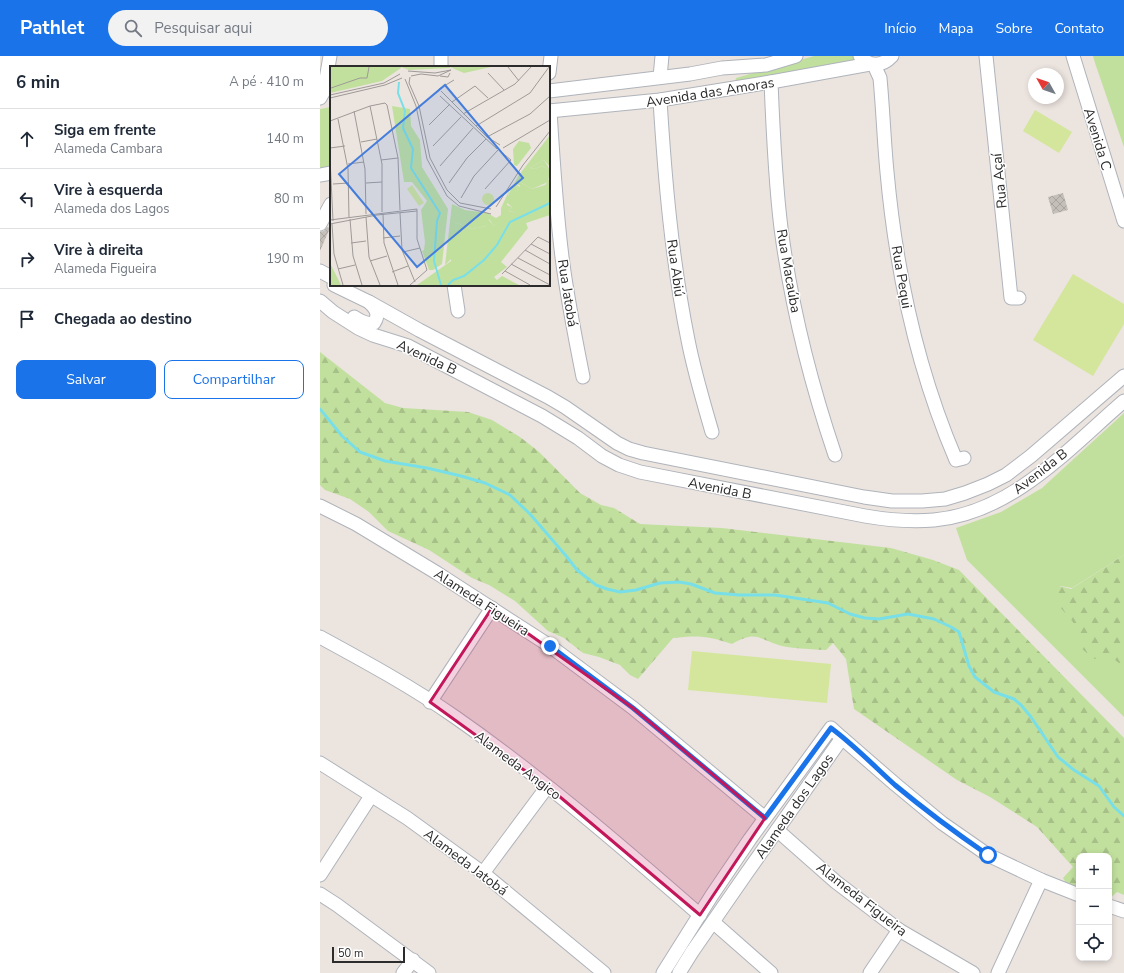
<!DOCTYPE html>
<html lang="pt">
<head>
<meta charset="utf-8">
<style>
  :root { --surface:#fff; --page:#f2f2f3; --text:#1f2937; --muted:#747a83; --line:#e0e1e3; --accent:#1a73e8 }
  body { margin:0; font-family:"Nunito Sans",sans-serif; background:var(--page); color:var(--text) }
  .controls { position:absolute; right:12px; bottom:12px; display:grid; overflow:hidden; border-radius:8px; box-shadow:0 2px 6px #0003 }
  .controls button { width:36px; height:36px; display:grid; place-items:center; padding:0; border:0; border-bottom:1px solid var(--line); background:var(--surface); color:var(--text); font:20px sans-serif }
  .compass { position:absolute; left:708px; top:12px; width:36px; height:36px; border-radius:50%; background:var(--surface); box-shadow:0 2px 6px #0003; rotate:310deg }
  .scale { position:absolute; left:12px; bottom:10px; width:73px; box-sizing:border-box; padding-left:4px; border:2px solid #2c2c2c; border-top:0; font-size:11px; line-height:14px; white-space:nowrap; color:#2c2c2c; -webkit-text-stroke:3px #fff; paint-order:stroke }
  .stop { position:absolute; width:12px; height:12px; margin:-9px; border:3px solid #1a73e8; border-radius:50%; background:#fff }
  .stop.end { background:#1a73e8; border-color:#fff; box-shadow:0 1px 4px #0008 }
  .list { margin:0; padding:0; list-style:none }
  h2 { display:flex; justify-content:space-between; align-items:center; height:52px; margin:0; padding:0 16px; font-size:17px }
  h2 small { font-size:13px; font-weight:400; color:var(--muted) }
  .list li { display:grid; grid-template-columns:26px 1fr auto; gap:12px; align-items:center; box-sizing:border-box; height:60px; padding:0 16px; border-top:1px solid var(--line) }
  .list b { display:block; font-size:15px; white-space:nowrap }
  .list p { margin:0; font-size:13px; white-space:nowrap; color:var(--muted) }
  .list em { font-size:13px; font-style:normal; color:var(--muted) }
  .actions { display:flex; gap:8px; padding:12px 16px }
  .actions a { flex:1; padding:9px 0; border:1px solid var(--accent); border-radius:8px; text-align:center; font-size:14px; color:var(--accent) }
  .actions .main { background:var(--accent); color:#fff }
  .icon { flex:none; width:22px; height:22px; fill:none; stroke:currentColor; stroke-width:2; stroke-linecap:round; stroke-linejoin:round }
  .map { position:relative; flex:none; width:804px; height:917px; overflow:hidden }
  header { display:flex; align-items:center; gap:24px; box-sizing:border-box; height:56px; padding:0 20px; background:var(--accent); color:#fff }
  header strong { font-size:19px }
  nav { display:flex; gap:22px; margin-inline-start:auto; font-size:14px }
  .search { width:280px; height:36px; background:var(--page); display:flex; align-items:center; gap:10px; box-sizing:border-box; padding:0 14px; border-radius:22px; color:var(--muted); font-size:15px }
  main { display:flex }
  aside { flex:1; background:var(--surface) }
  .map>svg:first-child { display:block }
  .grass { fill:#c1e09e }
  .forest { fill:url(#forest-firs) }
  .pitch { fill:#d4e69b }
  .lines { fill:none; stroke-linecap:round; stroke-linejoin:round }
  .stream { stroke:#78dfe8; stroke-width:3 }
  .building { fill:url(#building-cross-hatch) }
  .minor-casing { stroke:#afb4bb; stroke-width:15 }
  .minor { stroke:#fff; stroke-width:13 }
  .route { stroke:#1a73e8; stroke-width:5 }
  .marked { fill:#c2185b; fill-opacity:0.2; stroke:#c2185b; stroke-width:3; stroke-linejoin:round }
  .labels { text-anchor:middle; stroke-width:3; stroke-linejoin:round; paint-order:stroke }
  .street-label { font-size:14px; fill:#2c2c2c; stroke:#fff }
  .inset-river { fill:none; stroke:#78dfe8; stroke-width:2 }
  .inset-road { fill:none; stroke:#9f9a97; stroke-width:1 }
  .view { fill:#457ddc; fill-opacity:0.15; stroke:#457ddc; stroke-width:2 }
  .inset-edge { fill:none; stroke:#2c2c2c; stroke-width:2 }
</style>
</head>
<body>
<header>
<strong>Pathlet</strong>
<div class="search"><svg class="icon" aria-label="search" viewBox="0 0 24 24"><circle cx="10" cy="10" r="6"/><path d="M15 15l6 6"/></svg>Pesquisar aqui</div>
<nav><a>Início</a><a>Mapa</a><a>Sobre</a><a>Contato</a></nav>
</header>
<main>
<aside>
<h2>6 min<small>A pé · 410 m</small></h2>
<ul class="list">
<li><svg class="icon" aria-label="ahead" viewBox="0 0 24 24"><path d="M12 20V5M6 11l6-6 6 6"/></svg><div><b>Siga em frente</b><p>Alameda Cambara</p></div><em>140 m</em></li>
<li><svg class="icon" aria-label="left" viewBox="0 0 24 24"><path d="M17 20v-9H6M10 6l-5 5 5 5"/></svg><div><b>Vire à esquerda</b><p>Alameda dos Lagos</p></div><em>80 m</em></li>
<li><svg class="icon" aria-label="right" viewBox="0 0 24 24"><path d="M7 20v-9h11M14 6l5 5-5 5"/></svg><div><b>Vire à direita</b><p>Alameda Figueira</p></div><em>190 m</em></li>
<li><svg class="icon" aria-label="arrive" viewBox="0 0 24 24"><path d="M6 21V4h12l-3 4 3 4H6"/></svg><div><b>Chegada ao destino</b></div></li>
</ul>
<div class="actions"><a class="main">Salvar</a><a>Compartilhar</a></div>
</aside>
<div class="map">
<svg width="804" height="917" viewBox="0 0 804 917">
  <defs>
    <pattern id="forest-firs" width="22" height="20" patternUnits="userSpaceOnUse"><rect width="22" height="20" fill="#c1e09e"/><path d="M5 1l3.5 6h-7zM16 11l3.5 6h-7z" fill="#a6c088"/></pattern>
    <pattern id="building-cross-hatch" width="8" height="8" patternUnits="userSpaceOnUse"><rect width="8" height="8" fill="#c5bfba"/><path d="M0 0l8 8M0 8l8-8" fill="none" stroke="#a9a4a0"/></pattern>
  </defs>
  <rect width="100%" height="100%" fill="#ece4df"/>
  <g class="grass">
    <path d="M494,0H533L538,6L415,27L416,22Z"/>
    <path d="M773,0H804V91L775,7Z"/>
    <path d="M11,51V112L0,115V53Z"/>
    <path d="M804,357V499L752,532L740,530L734,537L791,599L804,610V661L647,504L636,472L681,456L722,432Z"/>
  </g>
  <g class="forest">
    <path d="M0,296L65,347L83,352L148,356L172,364L200,381L218,395L260,437L281,449L294,452L320,468L402,472L571,492L613,504L639,514L804,682V839L797,836L789,843V800H759V831L746,827L743,822L753,811L717,771L670,741L637,724L534,653L526,603L513,587L506,594C491,593 476,593 462,590C438,584 438,573 412,588C389,580 378,579 353,582L318,623L310,619L300,609L279,601L263,597L244,582L228,575L195,545L169,529L152,522L109,494L68,475L49,456L30,443L5,434L0,429Z"/>
    <path d="M804,499V611L790,600L774,603L761,592L753,566L740,551L733,538L739,530L751,533Z"/>
  </g>
  <g class="pitch">
    <path d="M715,54L752,76L739,97L703,75Z"/>
    <path d="M753,218L804,248V268L773,320L713,284Z"/>
    <path d="M372,595L511,608L507,647L368,634Z"/>
  </g>
  <g class="lines">
    <path class="stream" d="M0,353L22,380L40,396L65,405L107,412L141,420L165,427L190,439L210,458L247,501L257,514L276,529L287,533L300,536L316,534L340,527L359,526L371,528L395,537L419,539H455L508,547L530,558L545,562L559,563L588,558L614,563L631,571L639,576L649,610L655,621L674,636L694,643L701,649L711,661L738,701L754,714L779,730L794,751L804,760"/>
  </g>
  <g class="building">
    <path d="M743,137L748,154L733,158L728,141Z"/>
    <path d="M7,171L10,172L0,195V176L4,175Z"/>
  </g>
  <g class="lines">
    <defs>
      <g id="minor">
        <path d="M540,0C549,11 562,11 572,0"/>
        <path d="M666,0L691,242H699"/>
        <path d="M753,0L804,165"/>
        <path d="M554,9L560,22C563,54 564,85 567,116C576,215 597,313 636,404L644,402"/>
        <path d="M121,11V0"/>
        <path d="M229,17L231,0"/>
        <path d="M340,21L342,0"/>
        <path d="M451,26C453,75 455,124 461,172C471,249 490,325 515,399"/>
        <path d="M229,35L370,18L402,12L446,9L476,0"/>
        <path d="M0,42L4,35L10,0"/>
        <path d="M340,44C345,125 352,205 368,284C374,315 383,345 392,376"/>
        <path d="M229,55L340,44L451,26L550,8"/>
        <path d="M230,55C233,104 236,153 242,201C247,241 255,281 263,321"/>
        <path d="M0,119L11,117"/>
        <path d="M0,168L11,148"/>
        <path d="M0,215L11,221"/>
        <path d="M14,229L49,246L99,274L228,341L245,351L297,387L309,393L323,397L544,441L572,445H602L625,443L645,437L668,428L686,419L711,400L804,320"/>
        <path d="M134,229L138,255"/>
        <path d="M0,245L13,256L38,272L53,279L88,290L222,360L258,382L282,400L299,409L320,416L545,460C568,464 591,466 614,464C692,457 748,393 804,345"/>
        <path d="M34,261C40,265 47,269 54,267C60,258 56,253 49,246"/>
        <path d="M0,450L36,468L117,517L230,590L313,652L445,762"/>
        <path d="M0,581C46,606 92,631 135,661C221,721 301,790 380,859"/>
        <path d="M110,646L172,552"/>
        <path d="M522,682L575,728L622,767L668,799L721,824L759,839"/>
        <path d="M0,707L87,762L163,817L284,917"/>
        <path d="M457,774L516,826L579,874L653,917"/>
        <path d="M163,817L227,731"/>
        <path d="M0,819L51,740"/>
        <path d="M0,838L17,849L109,917"/>
        <path d="M789,850L804,855"/>
        <path d="M393,866L451,917"/>
        <path d="M83,917L93,904"/>
        <path d="M343,917L392,839L430,783L511,672L522,682L426,818L372,896L359,917"/>
        <path d="M550,917L579,874"/>
        <path d="M678,917L721,824"/>
      </g>
    </defs>
    <use href="#minor" class="minor-casing"/>
    <use href="#minor" class="minor"/>
  </g>
  <g class="lines">
    <path class="route" d="M230,590L313,652L445,762L511,672C534,689 554,710 575,729C605,754 636,777 668,799"/>
  </g>
  <path class="marked" d="M172,552L313,652L445,762L380,859L233,735L110,646Z"/>
  <g class="labels">
    <g class="street-label">
      <text transform="translate(390 36) rotate(-9)" y="5">Avenida das Amoras</text>
      <text transform="translate(778 83) rotate(73)" y="5">Avenida C</text>
      <text transform="translate(679 125) rotate(-96)" y="5">Rua Açaí</text>
      <text transform="translate(356 212) rotate(82)" y="5">Rua Abiú</text>
      <text transform="translate(469 215) rotate(80)" y="5">Rua Macaúba</text>
      <text transform="translate(582 221) rotate(80)" y="5">Rua Pequi</text>
      <text transform="translate(248 237) rotate(81)" y="5">Rua Jatobá</text>
      <text transform="translate(107 301) rotate(25)" y="5">Avenida B</text>
      <text transform="translate(720 415) rotate(-38)" y="5">Avenida B</text>
      <text transform="translate(400 432) rotate(11)" y="5">Avenida B</text>
      <text transform="translate(162 546) rotate(33)" y="5">Alameda Figueira</text>
      <text transform="translate(198 709) rotate(37)" y="5">Alameda Angico</text>
      <text transform="translate(474 750) rotate(-55)" y="5">Alameda dos Lagos</text>
      <text transform="translate(146 806) rotate(37)" y="5">Alameda Jatobá</text>
      <text transform="translate(542 843) rotate(38)" y="5">Alameda Figueira</text>
    </g>
  </g>
  <g transform="translate(10 10)">
    <rect width="220" height="220" fill="#ece4df"/>
    <path d="M0,1H71V2L52,15L0,27ZM120,1H161L134,7ZM220,69V101L214,94L200,102L205,103L212,100L220,104L218,116L202,123L190,116L192,120L185,118L188,124L182,128L180,125L189,109ZM179,125L177,139L182,141L178,145L185,146L164,160L159,153L156,160L142,163L124,156L122,192L115,199L122,138L135,144L157,147L166,152L171,149V142Z" fill="#c1e09e"/>
    <path d="M71,1H120V2L79,4ZM62,40L80,43L81,60L90,74L92,101L118,143L112,198L103,204H99L92,185L94,184L95,176L91,144L97,135L82,116H74ZM189,75L199,77L201,82L187,100L184,99L183,83ZM214,94L220,104L212,100L205,103L200,102ZM220,112V149L196,157L198,162L171,196L177,201L164,211L167,214L172,210L189,219H87L121,195L120,164L124,156L142,163L156,160L158,153L164,160L177,149L185,146L178,145L182,141L176,136L180,125L182,127L188,124L185,118L190,121V116L202,123L215,119ZM0,181V197L11,219H0Z" fill="#c1e09e"/>
    <path d="M82,119L94,137L89,140L77,123ZM152 133a6 6 0 1 1 12 0a6 6 0 1 1-12 0Z" fill="#d4e69b"/>
    <path class="inset-river" d="M69,16L68,27L75,45L73,62L83,83L81,102L110,147L107,155L104,195L111,219M118,219L123,214L134,210L154,194L167,179L180,156L220,137"/>
    <path class="inset-road" d="M178,1L189,15M78,5L105,7L121,4L108,10L91,8L81,10M158,7L174,24M110,10L118,11L120,7M80,11L79,17L89,40L100,92L117,124L130,137L161,143M75,13L86,40L97,93L117,130L129,140L161,148M1,22L30,12H37L39,1M109,23L124,14M111,25L157,71L170,79M0,29L54,17L70,8M110,30L167,83M0,32L55,19L72,12M122,36L145,20L158,32M40,40L52,98V146M24,45L35,103L36,148M133,48L185,18L201,1M8,53L18,103L19,151M0,55L40,40L55,37L57,39L68,92L70,144M99,59L120,38M146,60L200,27L219,1M157,71L200,48L220,30M31,76L47,73M103,80L131,51M0,82L15,80M173,82L220,54M0,92L3,155M51,94L68,92M18,98L34,96M110,100L143,62M36,117L52,116M119,117L137,92L156,73M3,118L19,117M155,123L181,94L170,85M131,132L144,110L168,84M166,141L193,99L220,65M70,147L72,184L85,216M53,148L54,177L68,219M36,151L39,191L50,219M20,153L23,190L32,219M0,154L87,143V145L47,149L0,158M2,158L4,188L13,219M53,172L70,170M21,177L36,175M201,178L220,188M195,184L220,198M73,186L90,182M188,192L220,209M40,195L57,190M181,198L220,219M8,203L25,199M175,205L200,219M62,206L78,200M172,208L208,171L220,177M80,219L97,204L87,173V145"/>
    <path class="view" d="M115,19L193,112L87,201L9,108Z"/>
    <rect width="220" height="220" class="inset-edge"/>
  </g>
</svg>
<div class="controls">
<button>+</button>
<button>−</button>
<button><svg class="icon" aria-label="locate" viewBox="0 0 24 24"><circle cx="12" cy="12" r="6"/><path d="M12 2v4M12 18v4M2 12h4M18 12h4"/></svg></button>
</div>
<svg class="compass" viewBox="-18 -18 36 36"><path d="M0-13l5 13h-10z" fill="#e53935"/><path d="M0 13l5-13h-10z" fill="#747a83"/></svg>
<div class="scale">50 m</div>
<div class="stop" style="left:668px;top:799px"></div>
<div class="stop end" style="left:230px;top:590px"></div>
</div>
</main>
</body>
</html>
